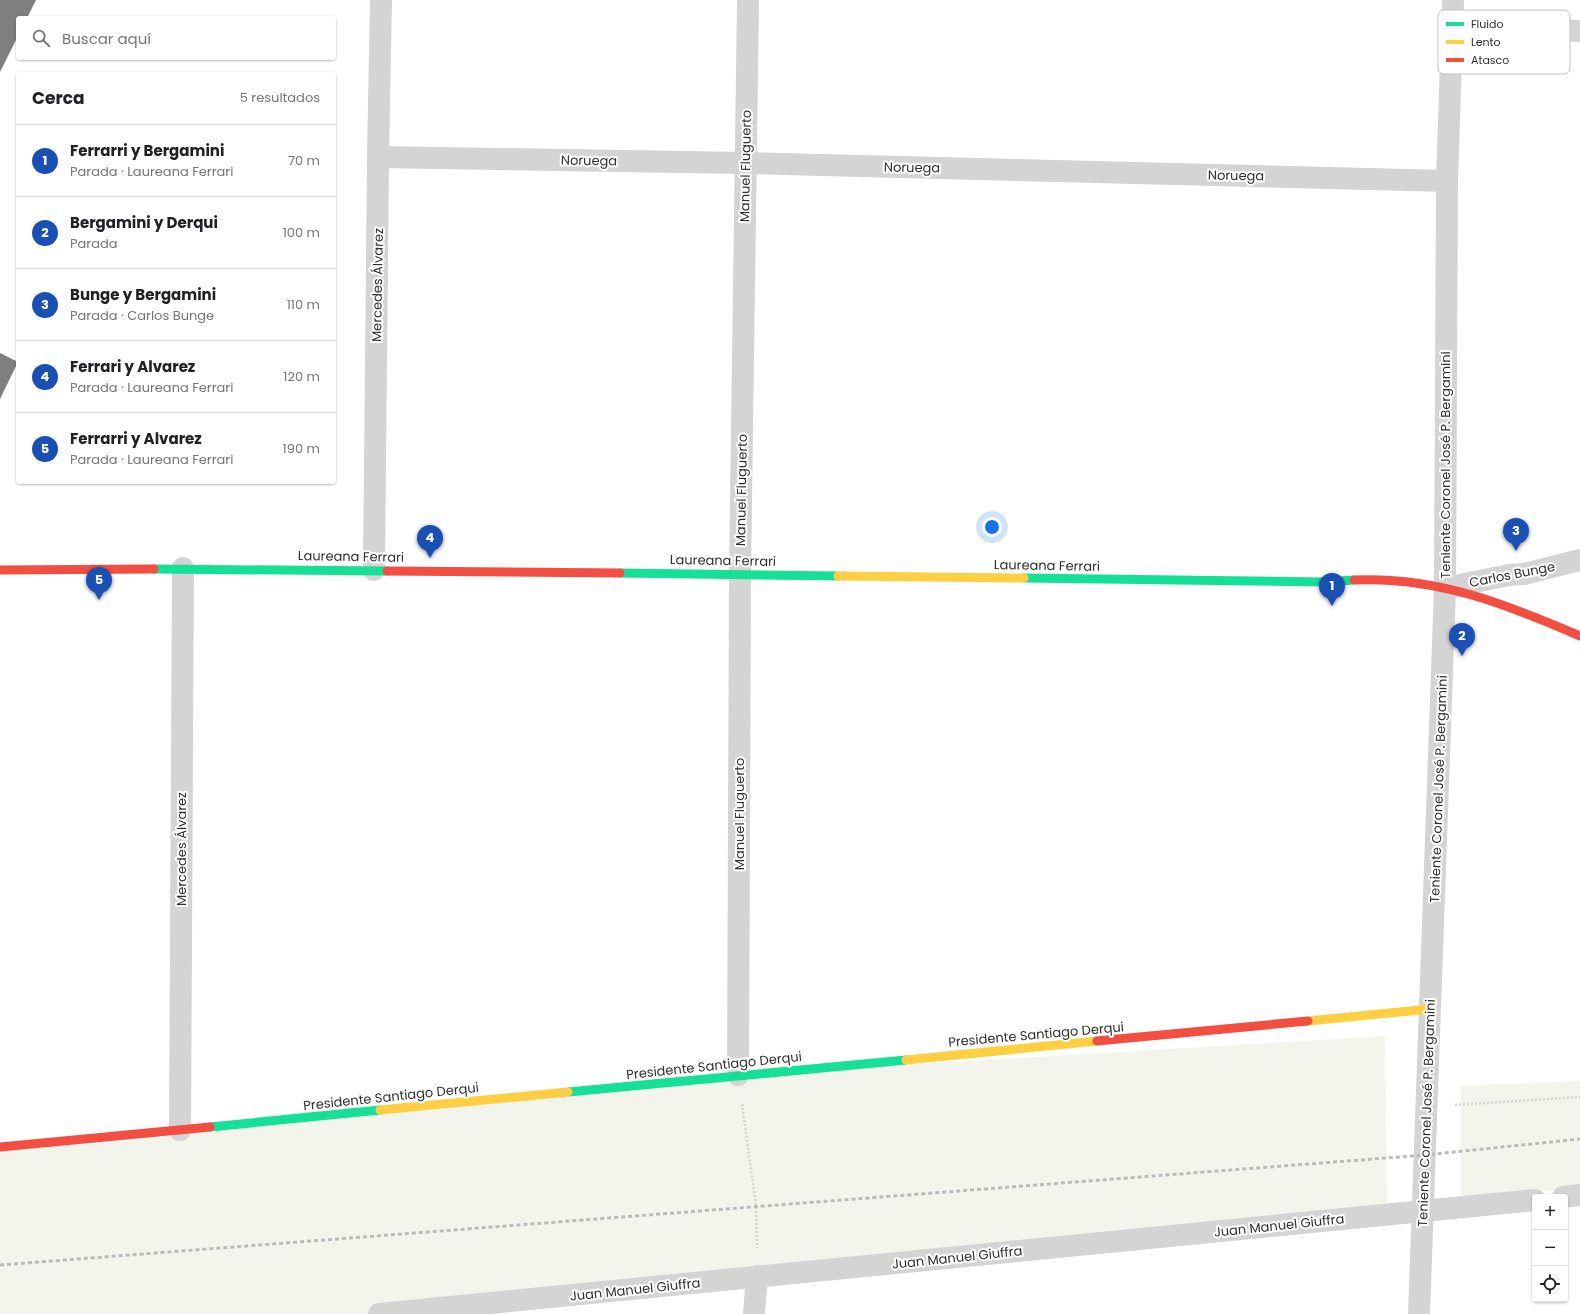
<!DOCTYPE html>
<html lang="es">
<head>
<meta charset="utf-8">
<style>
  :root { --surface:#fff; --page:#f6f6f6; --text:#202124; --muted:#757577; --line:#e0e0e0; --accent:#787878 }
  body { margin:0; font-family:Poppins,sans-serif; background:var(--page); color:var(--text) }
  .controls { position:absolute; right:12px; bottom:12px; display:grid; overflow:hidden; border-radius:4px; box-shadow:0 1px 3px #0004 }
  .controls button { width:36px; height:36px; display:grid; place-items:center; padding:0; border:0; border-bottom:1px solid var(--line); background:var(--surface); color:var(--text); font:20px sans-serif }
  .you { position:absolute; left:992px; top:527px; width:14px; height:14px; margin:-10px; border:3px solid #fff; border-radius:50%; background:#1a73e8; box-shadow:0 0 0 6px #1a73e833 }
  .badge { display:grid; place-items:center; width:26px; height:26px; border-radius:50%; background:var(--accent); color:#fff; font-size:13px; font-weight:700 }
  .pin { position:absolute; translate:-50% -33px; filter:drop-shadow(0 1px 2px #0008) }
  .pin::after { content:''; position:absolute; top:21px; width:14px; height:12px; background:inherit; clip-path:polygon(0 0,100% 0,50% 100%) }
  .list { margin:0; padding:0; list-style:none }
  h2 { display:flex; justify-content:space-between; align-items:center; height:52px; margin:0; padding:0 16px; font-size:17px }
  h2 small { font-size:13px; font-weight:400; color:var(--muted) }
  .list li { display:grid; grid-template-columns:26px 1fr auto; gap:12px; align-items:center; box-sizing:border-box; height:72px; padding:0 16px; border-top:1px solid var(--line) }
  .list b { display:block; font-size:15px; white-space:nowrap }
  .list p { margin:0; font-size:13px; white-space:nowrap; color:var(--muted) }
  .list em { font-size:13px; font-style:normal; color:var(--muted) }
  .icon { flex:none; width:22px; height:22px; fill:none; stroke:currentColor; stroke-width:2; stroke-linecap:round; stroke-linejoin:round }
  .map { position:relative; flex:none; width:1580px; height:1314px; overflow:hidden }
  .search { position:absolute; background:var(--surface); box-shadow:0 1px 3px #0004; left:16px; top:16px; width:320px; height:44px; display:flex; align-items:center; gap:10px; box-sizing:border-box; padding:0 14px; border-radius:4px; color:var(--muted); font-size:15px }
  .panel { position:absolute; background:var(--surface); box-shadow:0 1px 3px #0004; left:16px; top:72px; width:320px; height:412px; border-radius:4px }
  .map>svg:first-child { display:block }
  .green { fill:#f3f5ec }
  .building { fill:#7f7f7f }
  .lines { fill:none; stroke-linecap:round; stroke-linejoin:round }
  .path { stroke:#d4d4d4; stroke-width:2.5; stroke-dasharray:2 2; stroke-linecap:butt }
  .street { stroke:#d4d4d4; stroke-width:22 }
  .fast { stroke:#16e098; stroke-width:9 }
  .slow { stroke:#ffcf43; stroke-width:9 }
  .jam { stroke:#f24e42; stroke-width:9 }
  .rail { stroke:#bbb; stroke-width:3; stroke-dasharray:4 3; stroke-linecap:butt }
  .labels { text-anchor:middle; stroke-width:4; stroke-linejoin:round; paint-order:stroke }
  .street-label { font-size:13px; fill:#2f2f2f; stroke:#fff }
  .key { fill:#fff; stroke:#c1c1c1; stroke-width:1 }
  .key-label { font-size:11px; fill:#2f2f2f }
</style>
</head>
<body>
<div class="map">
<svg width="1580" height="1314" viewBox="0 0 1580 1314">
  <rect width="100%" height="100%" fill="#fff"/>
  <g class="green">
    <path d="M1385,1036L1387,1203L757,1276L379,1314H0V1147L738,1075Z"/>
    <path d="M1580,1081V1188L1461,1198V1086Z"/>
  </g>
  <g class="building">
    <path d="M0,0H36L27,18H18V36L0,72Z"/>
    <path d="M0,353L18,362L0,399Z"/>
  </g>
  <g class="lines">
    <g class="path">
      <path d="M742,1104L756,1206L757,1248"/>
      <path d="M1455,1105L1580,1097"/>
    </g>
    <g class="street">
      <path d="M1452,27L1580,31"/>
      <path d="M378,157L745,163L1447,181"/>
      <path d="M374,570L378,157L381,0"/>
      <path d="M1445,588L1509,575L1524,574L1580,560"/>
      <path d="M738,1075L740,574L748,0"/>
      <path d="M180,1130L183,568"/>
      <path d="M1563,1197L1580,1195"/>
      <path d="M379,1314L1535,1200"/>
      <path d="M754,1314L757,1276"/>
      <path d="M1419,1314L1445,588L1447,181L1453,0"/>
    </g>
    <g class="fast">
      <path d="M154,569L387,571"/>
      <path d="M620,573L838,576"/>
      <path d="M1024,578L1325,582L1354,580"/>
      <path d="M568,1092L906,1060"/>
      <path d="M210,1127L380,1110"/>
    </g>
    <g class="slow">
      <path d="M838,576L1024,578"/>
      <path d="M1308,1021L1430,1009"/>
      <path d="M906,1060L1097,1041"/>
      <path d="M380,1110L568,1092"/>
    </g>
    <g class="jam">
      <path d="M0,570L154,569"/>
      <path d="M387,571L620,573"/>
      <path d="M1354,580C1436,576 1506,604 1580,636"/>
      <path d="M1097,1041L1308,1021"/>
      <path d="M0,1147L210,1127"/>
    </g>
    <path class="rail" d="M0,1265L1425,1155L1580,1139"/>
  </g>
  <g class="labels">
    <g class="street-label">
      <text transform="translate(589 160) rotate(1)" y="5">Noruega</text>
      <text transform="translate(745 166) rotate(-89)" y="5">Manuel Fluguerto</text>
      <text transform="translate(912 167) rotate(1)" y="5">Noruega</text>
      <text transform="translate(1236 175) rotate(1)" y="5">Noruega</text>
      <text transform="translate(377 285) rotate(-89)" y="5">Mercedes Álvarez</text>
      <text transform="translate(1445 465) rotate(-90)" y="5">Teniente Coronel José P. Bergamini</text>
      <text transform="translate(741 490) rotate(-89)" y="5">Manuel Fluguerto</text>
      <text transform="translate(351 556) rotate(1)" y="5">Laureana Ferrari</text>
      <text transform="translate(723 560) rotate(1)" y="5">Laureana Ferrari</text>
      <text transform="translate(1047 565) rotate(1)" y="5">Laureana Ferrari</text>
      <text transform="translate(1512 574) rotate(-11)" y="5">Carlos Bunge</text>
      <text transform="translate(1438 789) rotate(-88)" y="5">Teniente Coronel José P. Bergamini</text>
      <text transform="translate(739 814) rotate(-90)" y="5">Manuel Fluguerto</text>
      <text transform="translate(181 849) rotate(-90)" y="5">Mercedes Álvarez</text>
      <text transform="translate(1036 1034) rotate(-5)" y="5">Presidente Santiago Derqui</text>
      <text transform="translate(714 1065) rotate(-6)" y="5">Presidente Santiago Derqui</text>
      <text transform="translate(391 1096) rotate(-6)" y="5">Presidente Santiago Derqui</text>
      <text transform="translate(1426 1113) rotate(-88)" y="5">Teniente Coronel José P. Bergamini</text>
      <text transform="translate(1279 1225) rotate(-6)" y="5">Juan Manuel Giuffra</text>
      <text transform="translate(957 1257) rotate(-6)" y="5">Juan Manuel Giuffra</text>
      <text transform="translate(635 1289) rotate(-6)" y="5">Juan Manuel Giuffra</text>
    </g>
  </g>
  <rect x="1438" y="10" width="132" height="64" rx="6" class="key"/>
  <rect x="1446" y="22" width="18" height="4" fill="#16e098"/>
  <rect x="1446" y="40" width="18" height="4" fill="#ffcf43"/>
  <rect x="1446" y="58" width="18" height="4" fill="#f24e42"/>
  <g class="key-label">
    <text x="1471" y="28">Fluido</text>
    <text x="1471" y="46">Lento</text>
    <text x="1471" y="64">Atasco</text>
  </g>
</svg>
<div class="controls">
<button>+</button>
<button>−</button>
<button><svg class="icon" aria-label="locate" viewBox="0 0 24 24"><circle cx="12" cy="12" r="6"/><path d="M12 2v4M12 18v4M2 12h4M18 12h4"/></svg></button>
</div>
<div class="you"></div>
<div class="pin badge" style="left:1332px;top:606px;background:#1a4fb4">1</div>
<div class="pin badge" style="left:1462px;top:656px;background:#1a4fb4">2</div>
<div class="pin badge" style="left:1516px;top:551px;background:#1a4fb4">3</div>
<div class="pin badge" style="left:430px;top:558px;background:#1a4fb4">4</div>
<div class="pin badge" style="left:99px;top:600px;background:#1a4fb4">5</div>
<div class="search"><svg class="icon" aria-label="search" viewBox="0 0 24 24"><circle cx="10" cy="10" r="6"/><path d="M15 15l6 6"/></svg>Buscar aquí</div>
<section class="panel">
<h2>Cerca<small>5 resultados</small></h2>
<ul class="list">
<li><span class="badge" style="background:#1a4fb4">1</span><div><b>Ferrarri y Bergamini</b><p>Parada · Laureana Ferrari</p></div><em>70 m</em></li>
<li><span class="badge" style="background:#1a4fb4">2</span><div><b>Bergamini y Derqui</b><p>Parada</p></div><em>100 m</em></li>
<li><span class="badge" style="background:#1a4fb4">3</span><div><b>Bunge y Bergamini</b><p>Parada · Carlos Bunge</p></div><em>110 m</em></li>
<li><span class="badge" style="background:#1a4fb4">4</span><div><b>Ferrari y Alvarez</b><p>Parada · Laureana Ferrari</p></div><em>120 m</em></li>
<li><span class="badge" style="background:#1a4fb4">5</span><div><b>Ferrarri y Alvarez</b><p>Parada · Laureana Ferrari</p></div><em>190 m</em></li>
</ul>
</section>
</div>
</body>
</html>
